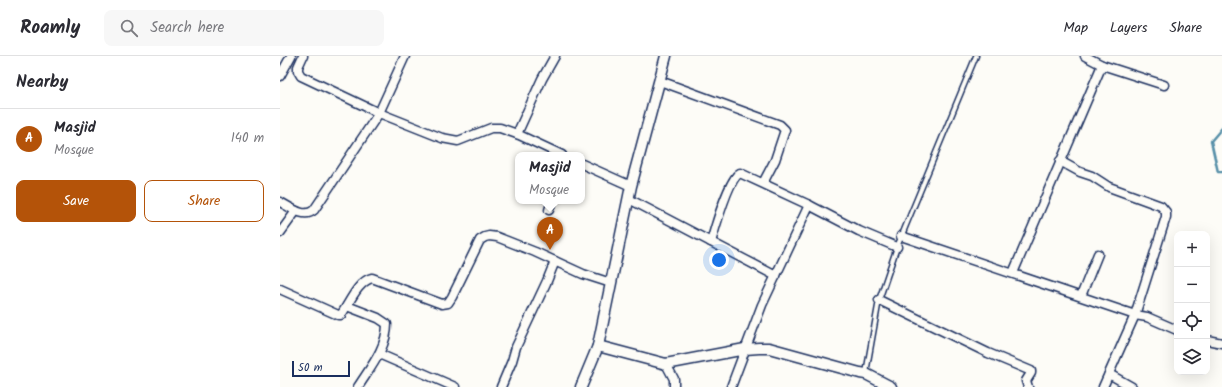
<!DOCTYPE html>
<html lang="en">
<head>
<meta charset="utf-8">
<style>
  :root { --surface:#fff; --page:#f7f7f7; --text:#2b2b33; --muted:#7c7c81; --line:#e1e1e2; --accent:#b45309 }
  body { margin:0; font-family:Kalam,sans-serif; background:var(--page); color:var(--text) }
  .controls { position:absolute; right:12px; bottom:12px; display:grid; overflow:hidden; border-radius:8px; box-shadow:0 4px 16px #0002 }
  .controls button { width:36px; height:36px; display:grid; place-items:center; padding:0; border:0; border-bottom:1px solid var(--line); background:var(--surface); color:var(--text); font:20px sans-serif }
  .scale { position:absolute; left:12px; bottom:10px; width:58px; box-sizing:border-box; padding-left:4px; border:2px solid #1b2f5e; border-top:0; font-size:11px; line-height:14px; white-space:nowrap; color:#1b2f5e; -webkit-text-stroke:3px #fdfcf7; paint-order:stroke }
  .you { position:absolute; left:439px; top:204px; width:14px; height:14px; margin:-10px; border:3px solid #fff; border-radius:50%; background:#1a73e8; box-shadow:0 0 0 6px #1a73e833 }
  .badge { display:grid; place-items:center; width:26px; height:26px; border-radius:50%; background:var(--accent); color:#fff; font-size:13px; font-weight:700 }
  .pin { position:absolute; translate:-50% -33px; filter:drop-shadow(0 1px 2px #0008) }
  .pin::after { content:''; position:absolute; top:21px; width:14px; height:12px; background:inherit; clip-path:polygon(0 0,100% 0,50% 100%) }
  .popup { position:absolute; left:235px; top:96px; width:70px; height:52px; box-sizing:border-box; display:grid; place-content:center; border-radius:8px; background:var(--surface); filter:drop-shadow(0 1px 3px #0005); font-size:13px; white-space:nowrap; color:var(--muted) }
  .popup b { font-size:15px; color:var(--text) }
  .popup::after { content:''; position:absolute; left:50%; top:100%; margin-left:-8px; border:8px solid transparent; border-top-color:var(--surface) }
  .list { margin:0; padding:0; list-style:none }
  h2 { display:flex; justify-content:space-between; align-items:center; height:52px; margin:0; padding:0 16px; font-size:17px }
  h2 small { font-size:13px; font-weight:400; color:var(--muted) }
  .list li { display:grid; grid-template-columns:26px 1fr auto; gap:12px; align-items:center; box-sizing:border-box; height:60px; padding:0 16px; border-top:1px solid var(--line) }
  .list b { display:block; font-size:15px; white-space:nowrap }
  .list p { margin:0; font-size:13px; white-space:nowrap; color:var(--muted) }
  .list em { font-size:13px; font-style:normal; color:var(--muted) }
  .actions { display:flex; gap:8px; padding:12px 16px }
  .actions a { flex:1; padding:9px 0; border:1px solid var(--accent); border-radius:8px; text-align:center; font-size:14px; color:var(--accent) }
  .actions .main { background:var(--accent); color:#fff }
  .icon { flex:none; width:22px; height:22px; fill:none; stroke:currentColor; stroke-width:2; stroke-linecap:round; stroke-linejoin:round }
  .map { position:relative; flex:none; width:942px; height:331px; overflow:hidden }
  header { display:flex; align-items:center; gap:24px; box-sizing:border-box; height:56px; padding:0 20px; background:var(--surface); border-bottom:1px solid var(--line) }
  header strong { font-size:19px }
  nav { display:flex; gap:22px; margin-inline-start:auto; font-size:14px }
  .search { width:280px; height:36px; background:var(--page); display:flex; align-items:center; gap:10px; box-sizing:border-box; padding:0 14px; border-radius:8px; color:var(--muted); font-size:15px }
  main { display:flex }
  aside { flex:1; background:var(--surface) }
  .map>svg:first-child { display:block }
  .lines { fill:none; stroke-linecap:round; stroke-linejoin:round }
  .stream { stroke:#578fa8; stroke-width:2.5 }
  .service-casing { stroke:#1b2f5e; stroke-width:7 }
  .minor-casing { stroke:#1b2f5e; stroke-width:11 }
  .tertiary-casing { stroke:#1b2f5e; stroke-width:13 }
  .service { stroke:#fdfcf7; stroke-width:4 }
  .minor { stroke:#fdfcf7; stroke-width:8 }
  .tertiary { stroke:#fdfcf7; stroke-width:10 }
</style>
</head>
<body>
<header>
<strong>Roamly</strong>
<div class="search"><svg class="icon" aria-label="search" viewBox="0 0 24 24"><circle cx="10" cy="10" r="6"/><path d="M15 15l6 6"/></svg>Search here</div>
<nav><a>Map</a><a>Layers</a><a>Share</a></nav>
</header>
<main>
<aside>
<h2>Nearby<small></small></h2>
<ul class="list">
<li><span class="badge">A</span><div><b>Masjid</b><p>Mosque</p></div><em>140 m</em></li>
</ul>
<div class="actions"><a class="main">Save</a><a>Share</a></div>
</aside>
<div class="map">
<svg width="942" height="331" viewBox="0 0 942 331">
  <rect width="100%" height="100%" fill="#fdfcf7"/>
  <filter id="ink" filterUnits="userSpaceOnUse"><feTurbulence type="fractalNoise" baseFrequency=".025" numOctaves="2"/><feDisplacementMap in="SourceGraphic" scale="8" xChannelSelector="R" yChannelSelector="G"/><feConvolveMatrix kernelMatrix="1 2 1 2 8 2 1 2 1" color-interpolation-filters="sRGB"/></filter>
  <g filter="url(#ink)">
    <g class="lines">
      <path class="stream" d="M942,72L931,85L938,116H942"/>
      <defs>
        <path id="service" d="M586,317L599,244L617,191L696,0"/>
        <g id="minor">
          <path d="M23,0L18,11V15L21,20L99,57L162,82L178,85L211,72H220L237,78L282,99"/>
          <path d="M805,0L822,9L884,29"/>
          <path d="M0,20L11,0"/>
          <path d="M380,25L500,69L505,74L495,104L483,127"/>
          <path d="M237,78L262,23L275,0"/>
          <path d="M780,105L800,116L812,120L829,131L881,150L886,156V161L855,259L823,331"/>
          <path d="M302,108L351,130"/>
          <path d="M349,143L496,220"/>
          <path d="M0,146C10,151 24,163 34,154L99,57L125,0"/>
          <path d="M269,154L272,145"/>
          <path d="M0,177L16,155"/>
          <path d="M621,180L855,259L867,261L897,274"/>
          <path d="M431,186C435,172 449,122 460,117L529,149"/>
          <path d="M733,217L822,9"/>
          <path d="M0,233L58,259H61C69,248 78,225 92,222L162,248L168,247L172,241L200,184L205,181L209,180L217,181L255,196L303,218L331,227"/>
          <path d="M801,240L818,198"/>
          <path d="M599,244L708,297L751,315V317L746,325L748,331"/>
          <path d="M67,250L98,262L107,268C107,292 90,312 78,331"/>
          <path d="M927,284L942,287"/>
          <path d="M99,298L175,331"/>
          <path d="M386,308L394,323V331"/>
          <path d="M829,318L852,331"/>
          <path d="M221,331L232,305L236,291L267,225L275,205"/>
          <path d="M451,331L482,249L529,149L579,175L617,191"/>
        </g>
        <g id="tertiary">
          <path d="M318,290L386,308L465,293L479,292H489L580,317L586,318L611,331"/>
          <path d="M301,331L318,290L351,130L386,0"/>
        </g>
      </defs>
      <use href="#service" class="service-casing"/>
      <use href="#minor" class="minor-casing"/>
      <use href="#tertiary" class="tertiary-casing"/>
      <use href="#service" class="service"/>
      <use href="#minor" class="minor"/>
      <use href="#tertiary" class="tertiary"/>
    </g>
  </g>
</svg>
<div class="controls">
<button>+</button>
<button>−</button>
<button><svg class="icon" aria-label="locate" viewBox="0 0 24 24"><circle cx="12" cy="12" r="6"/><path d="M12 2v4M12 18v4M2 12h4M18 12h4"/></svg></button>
<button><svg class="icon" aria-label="layers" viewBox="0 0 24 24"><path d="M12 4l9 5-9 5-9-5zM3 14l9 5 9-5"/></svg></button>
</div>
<div class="scale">50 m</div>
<div class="you"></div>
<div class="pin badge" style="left:270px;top:194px">A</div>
<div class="popup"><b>Masjid</b>Mosque</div>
</div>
</main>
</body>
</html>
